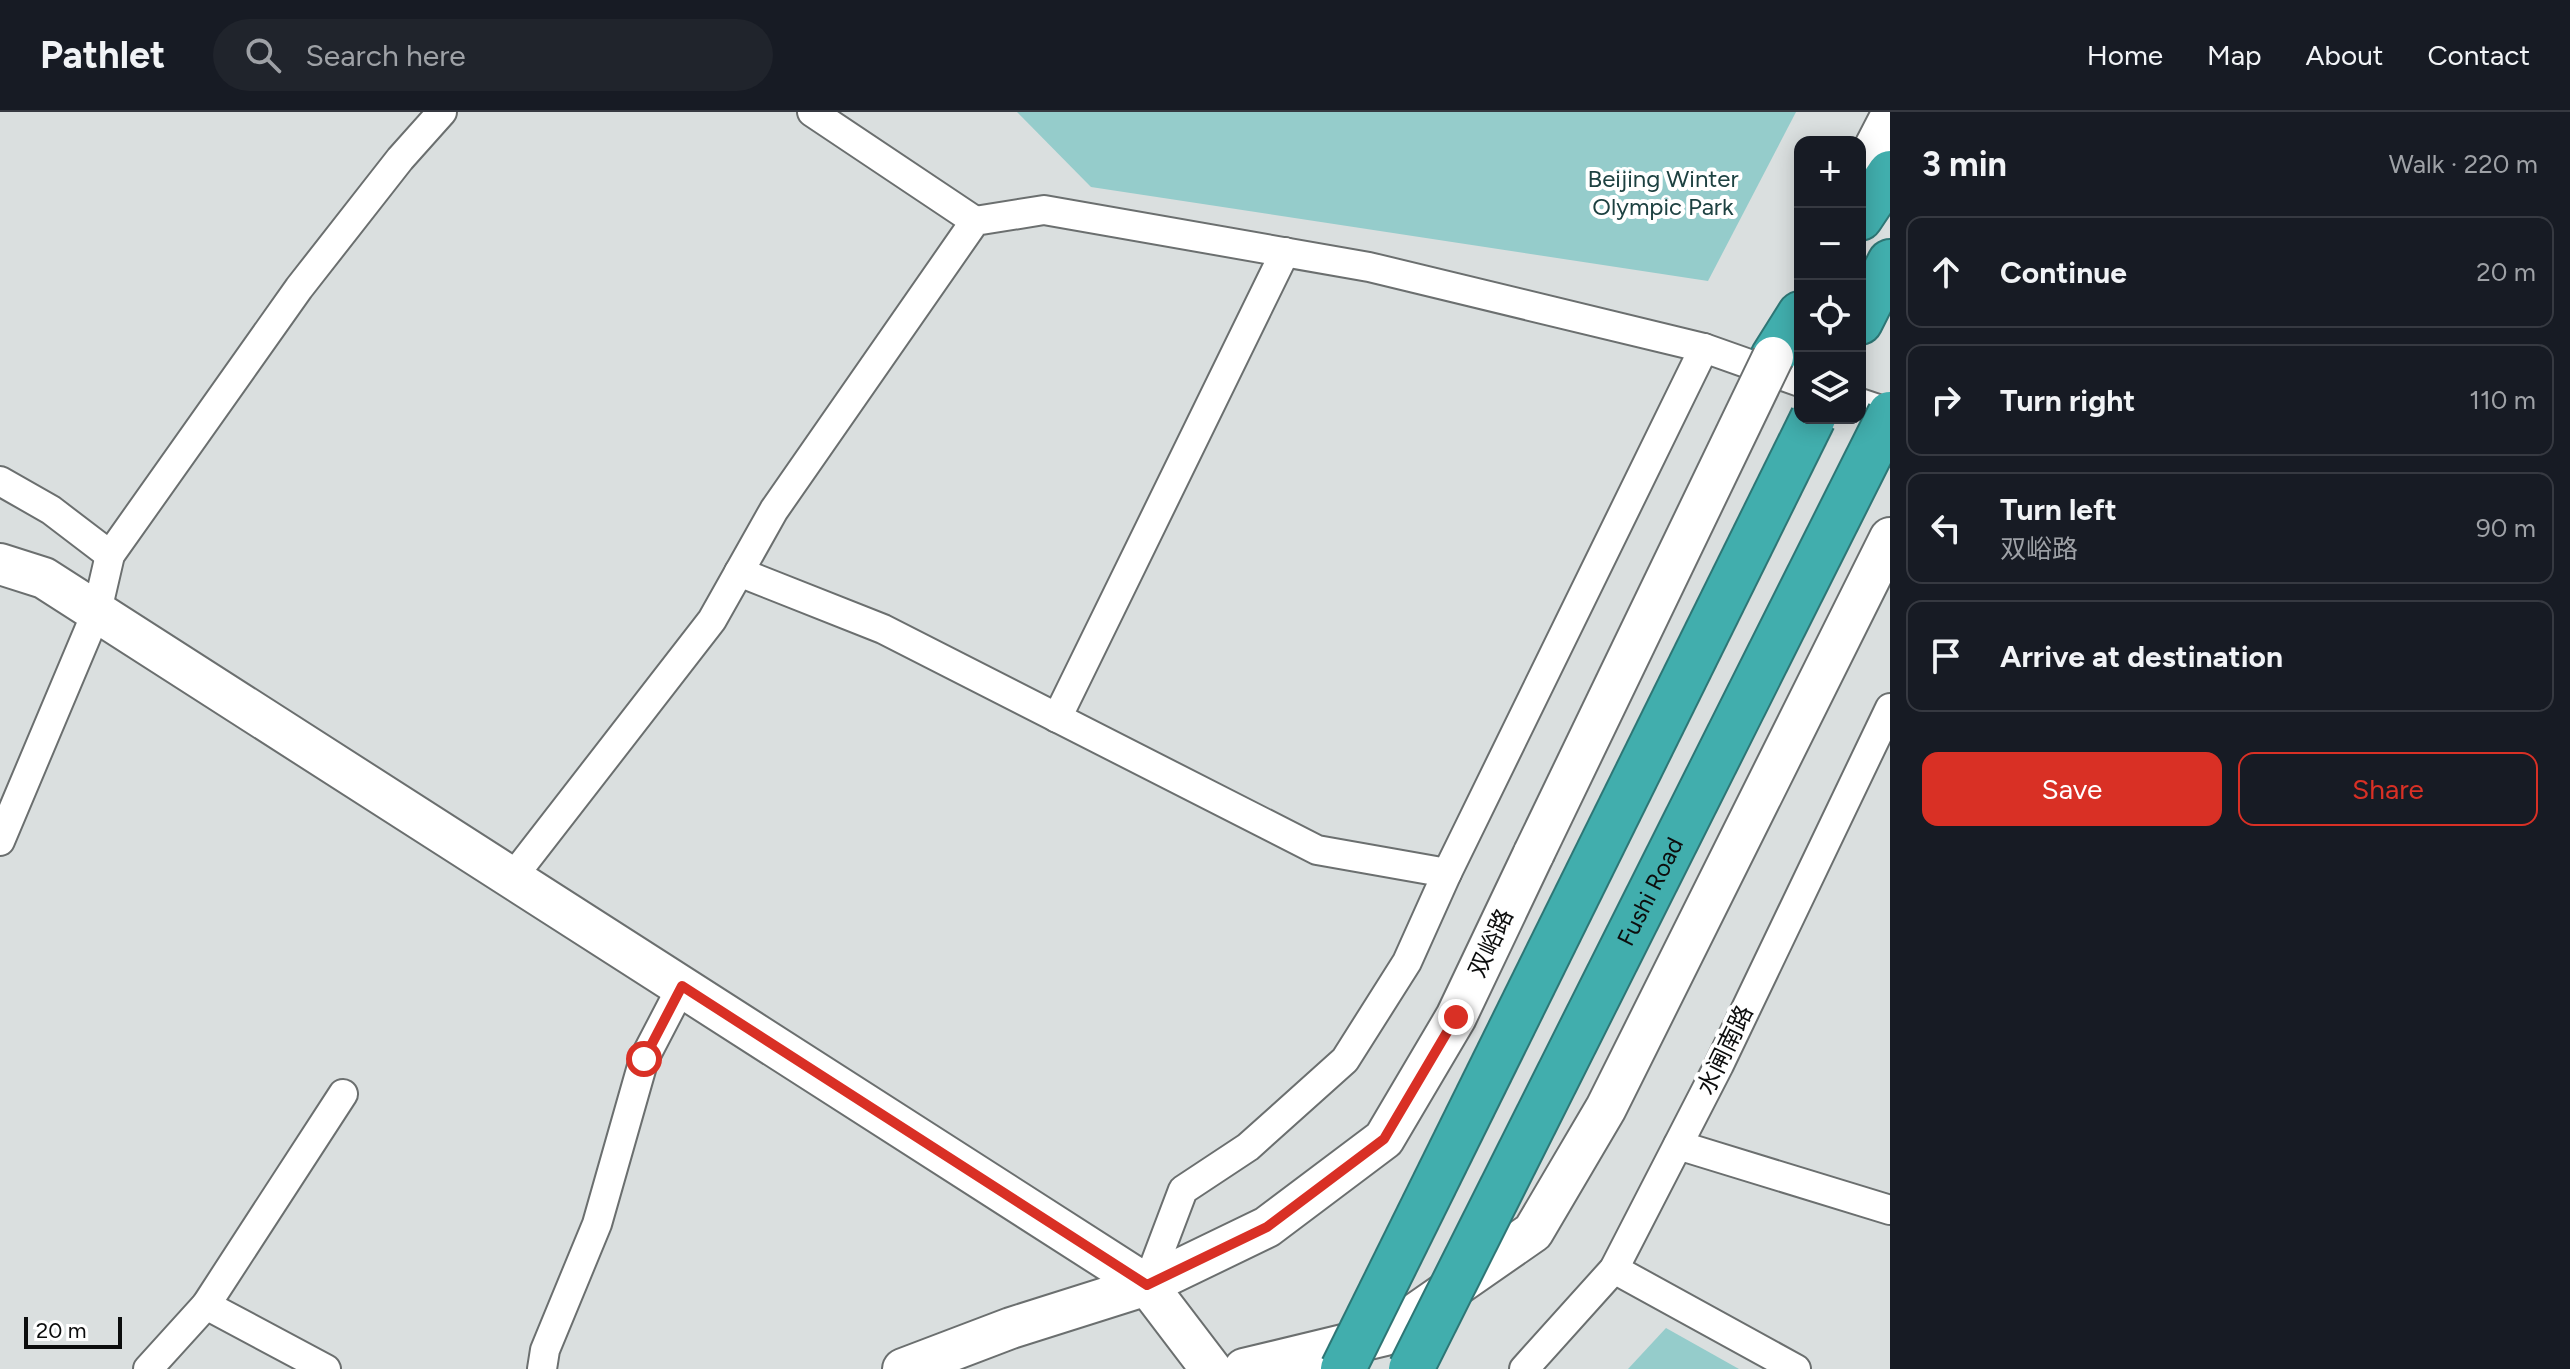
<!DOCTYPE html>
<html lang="en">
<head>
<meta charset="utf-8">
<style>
  :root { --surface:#171b24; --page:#20242c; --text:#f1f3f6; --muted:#9ea1a6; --line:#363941; --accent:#d93025 }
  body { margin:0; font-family:Figtree,"Noto Sans SC",sans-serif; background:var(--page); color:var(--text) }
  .controls { position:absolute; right:24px; top:24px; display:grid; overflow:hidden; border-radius:16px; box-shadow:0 4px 20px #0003 }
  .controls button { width:72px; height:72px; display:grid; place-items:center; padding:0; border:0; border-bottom:2px solid var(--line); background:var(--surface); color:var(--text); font:40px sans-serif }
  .scale { position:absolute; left:24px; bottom:20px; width:98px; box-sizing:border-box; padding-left:8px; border:4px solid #0c0d0d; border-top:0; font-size:22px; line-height:28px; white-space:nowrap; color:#0c0d0d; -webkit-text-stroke:6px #fff; paint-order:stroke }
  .stop { position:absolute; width:24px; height:24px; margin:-18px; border:6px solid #d93025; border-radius:50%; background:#fff }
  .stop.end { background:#d93025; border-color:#fff; box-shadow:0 2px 8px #0008 }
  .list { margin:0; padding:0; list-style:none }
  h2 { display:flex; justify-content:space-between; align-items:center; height:104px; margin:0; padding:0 32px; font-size:34px }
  h2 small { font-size:26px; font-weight:400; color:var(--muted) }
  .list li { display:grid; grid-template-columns:52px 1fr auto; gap:24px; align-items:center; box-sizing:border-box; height:112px; margin:0 16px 16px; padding:0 16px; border:2px solid var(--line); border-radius:16px }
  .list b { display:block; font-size:30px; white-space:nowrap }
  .list p { margin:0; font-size:26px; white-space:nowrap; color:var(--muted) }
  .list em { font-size:26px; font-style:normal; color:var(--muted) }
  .actions { display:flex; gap:16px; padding:24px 32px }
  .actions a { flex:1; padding:18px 0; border:2px solid var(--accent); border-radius:16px; text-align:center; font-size:28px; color:var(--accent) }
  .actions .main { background:var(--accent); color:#fff }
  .icon { flex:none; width:44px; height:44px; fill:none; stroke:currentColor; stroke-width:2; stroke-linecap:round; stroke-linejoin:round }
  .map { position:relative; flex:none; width:1890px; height:1257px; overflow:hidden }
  header { display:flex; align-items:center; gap:48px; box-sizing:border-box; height:112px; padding:0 40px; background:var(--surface); border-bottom:2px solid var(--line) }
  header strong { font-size:38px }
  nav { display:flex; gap:44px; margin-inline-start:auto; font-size:28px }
  .search { width:560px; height:72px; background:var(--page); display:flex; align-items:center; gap:20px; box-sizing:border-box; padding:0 28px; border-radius:44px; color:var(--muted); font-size:30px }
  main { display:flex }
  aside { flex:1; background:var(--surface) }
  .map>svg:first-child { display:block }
  .green { fill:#95cccb }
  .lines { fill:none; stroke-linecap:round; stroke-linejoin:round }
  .street-casing { stroke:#6b6f6f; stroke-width:32 }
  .secondary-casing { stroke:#6b6f6f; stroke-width:44 }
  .highway-casing { stroke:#2e7675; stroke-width:48 }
  .street { stroke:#fff; stroke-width:28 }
  .secondary { stroke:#fff; stroke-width:40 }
  .highway { stroke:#41aead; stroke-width:44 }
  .secondary-bridge-casing { stroke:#6b6f6f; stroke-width:44; stroke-linecap:butt }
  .highway-bridge-casing { stroke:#2e7675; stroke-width:48; stroke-linecap:butt }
  .secondary-bridge { stroke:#fff; stroke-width:40 }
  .highway-bridge { stroke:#41aead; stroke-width:44 }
  .route { stroke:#d93025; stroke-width:10 }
  .labels { text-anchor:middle; stroke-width:8; stroke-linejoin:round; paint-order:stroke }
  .park-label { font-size:24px; fill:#1d4141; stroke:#fff }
  .street-label { font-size:24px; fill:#0c0d0d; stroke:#fff }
</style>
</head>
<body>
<header>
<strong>Pathlet</strong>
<div class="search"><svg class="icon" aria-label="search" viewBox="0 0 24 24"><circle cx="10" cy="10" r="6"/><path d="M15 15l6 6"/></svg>Search here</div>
<nav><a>Home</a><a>Map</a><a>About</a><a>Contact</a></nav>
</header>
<main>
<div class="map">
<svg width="1890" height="1257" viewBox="0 0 1890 1257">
  <rect width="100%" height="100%" fill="#dadfdf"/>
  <g class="green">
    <path d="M1017,0H1796L1708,169L1091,75Z"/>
    <path d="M1666,1216L1739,1257H1628Z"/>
  </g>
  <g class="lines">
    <defs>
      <g id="street">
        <path d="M812,0L975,109"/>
        <path d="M1860,291L1890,301"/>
        <path d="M0,369L51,398L110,443"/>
        <path d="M739,460L883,517L1317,738L1447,761"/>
        <path d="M1057,606L1285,140"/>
        <path d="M0,729L97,499L110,443L299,176L400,47L442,0"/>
        <path d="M512,766L712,508L774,398L975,109L1044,98L1369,155L1704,236L1800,270"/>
        <path d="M1678,1033L1890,1098"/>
        <path d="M1614,1157L1796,1257"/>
        <path d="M1147,1173L1183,1078L1248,1035L1345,948L1407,850L1447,761L1704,236"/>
        <path d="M206,1193L326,1257"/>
        <path d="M148,1257L206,1193L343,982"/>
        <path d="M542,1257L545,1238L597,1112L644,947L682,874"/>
        <path d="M1524,1257L1614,1157L1719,953L1890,596"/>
      </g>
      <g id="secondary">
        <path d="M1860,64L1890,6"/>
        <path d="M0,452L44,466L1147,1173L1211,1257"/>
        <path d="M903,1257L1011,1216L1147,1173L1267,1115L1384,1027L1456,905L1534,741"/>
        <path d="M1244,1257L1385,1223L1533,1120L1606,996L1890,426"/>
      </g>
      <g id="highway">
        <path d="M1860,106L1890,61"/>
        <path d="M1860,210L1890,150"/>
        <path d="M1773,245L1800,202"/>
      </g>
    </defs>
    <use href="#street" class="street-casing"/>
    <use href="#secondary" class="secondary-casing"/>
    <use href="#highway" class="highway-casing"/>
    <use href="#street" class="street"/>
    <use href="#secondary" class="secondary"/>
    <use href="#highway" class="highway"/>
    <defs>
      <path id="secondary-bridge" d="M1534,741L1773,245"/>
      <g id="highway-bridge">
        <path d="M1343,1257L1813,306"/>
        <path id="s1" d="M1411,1257L1890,302"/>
      </g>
    </defs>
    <use href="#secondary-bridge" class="secondary-bridge-casing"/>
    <use href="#highway-bridge" class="highway-bridge-casing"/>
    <use href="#secondary-bridge" class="secondary-bridge"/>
    <use href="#highway-bridge" class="highway-bridge"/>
  </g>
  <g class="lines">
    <path class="route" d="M644,947L682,874L1147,1173L1267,1115L1384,1027L1456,905"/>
  </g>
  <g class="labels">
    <g class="park-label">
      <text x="1663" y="75">Beijing Winter<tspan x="1663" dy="28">Olympic Park</tspan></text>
    </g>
    <g class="street-label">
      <text dy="8" stroke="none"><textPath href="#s1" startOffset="534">Fushi Road</textPath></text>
      <text transform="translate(1491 831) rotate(-65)" y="8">双峪路</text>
      <text transform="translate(1725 938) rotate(-64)" y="8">水闸南路</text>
    </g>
  </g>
</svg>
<div class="controls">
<button>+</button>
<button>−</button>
<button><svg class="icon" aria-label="locate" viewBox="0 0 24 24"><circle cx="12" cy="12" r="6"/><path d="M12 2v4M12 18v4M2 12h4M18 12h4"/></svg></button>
<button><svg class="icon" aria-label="layers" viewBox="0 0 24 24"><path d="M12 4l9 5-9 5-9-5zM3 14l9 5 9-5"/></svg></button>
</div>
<div class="scale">20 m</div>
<div class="stop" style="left:644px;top:947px"></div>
<div class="stop end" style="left:1456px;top:905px"></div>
</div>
<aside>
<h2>3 min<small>Walk · 220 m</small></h2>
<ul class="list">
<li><svg class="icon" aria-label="ahead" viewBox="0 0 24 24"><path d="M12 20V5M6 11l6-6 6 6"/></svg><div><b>Continue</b></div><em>20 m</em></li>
<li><svg class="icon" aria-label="right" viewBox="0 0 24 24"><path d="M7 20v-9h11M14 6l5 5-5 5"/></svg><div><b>Turn right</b></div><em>110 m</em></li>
<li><svg class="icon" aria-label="left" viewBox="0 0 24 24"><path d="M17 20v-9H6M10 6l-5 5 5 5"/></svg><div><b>Turn left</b><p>双峪路</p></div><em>90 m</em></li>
<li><svg class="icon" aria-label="arrive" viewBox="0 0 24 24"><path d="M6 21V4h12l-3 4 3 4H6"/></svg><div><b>Arrive at destination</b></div></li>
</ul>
<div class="actions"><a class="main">Save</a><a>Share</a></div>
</aside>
</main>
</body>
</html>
